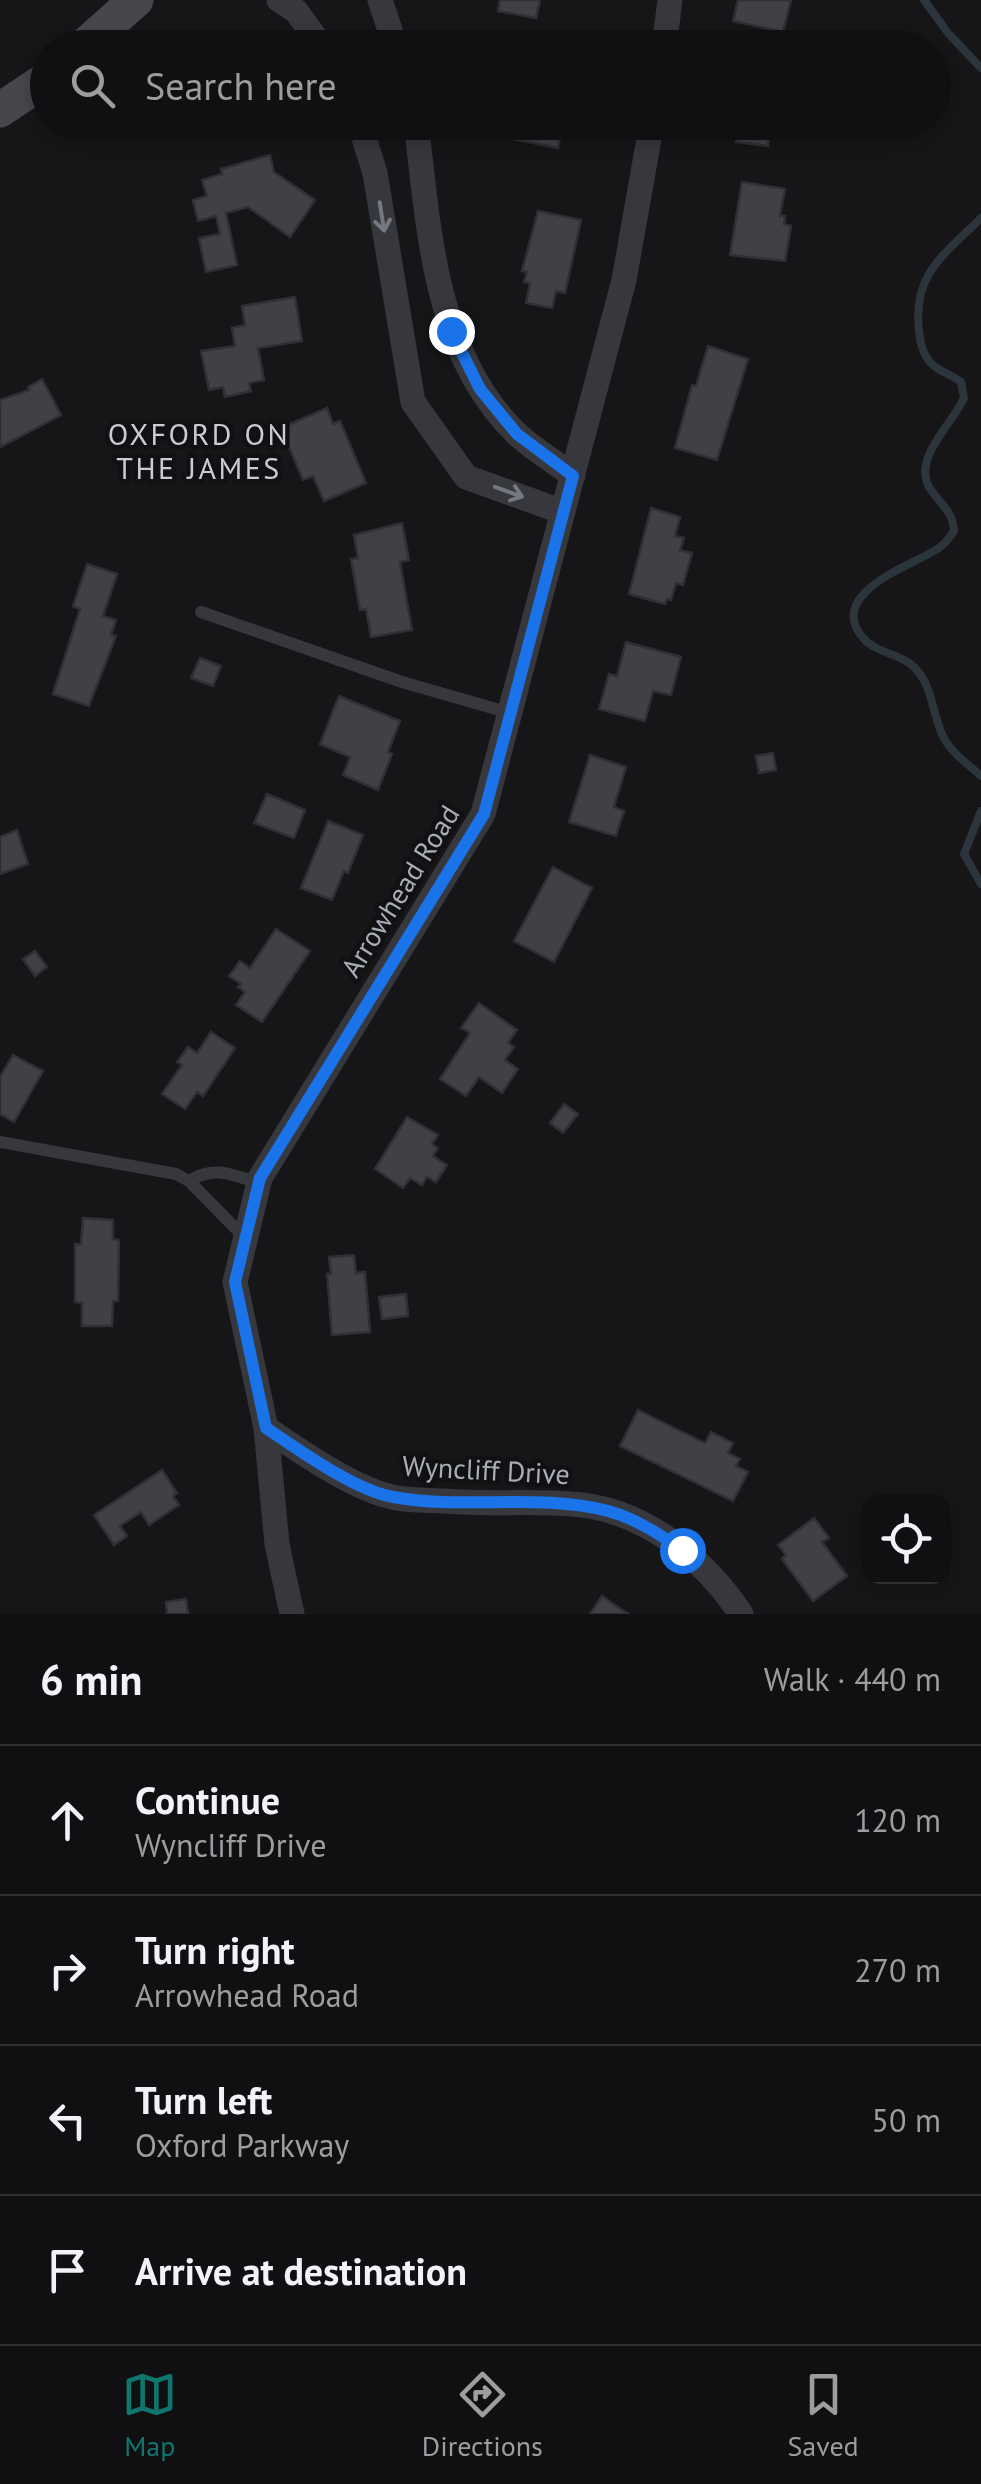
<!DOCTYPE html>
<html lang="en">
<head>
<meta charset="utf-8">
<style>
  :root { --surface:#101012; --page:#1e1e20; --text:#f1f3f6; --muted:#9c9d9f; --line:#303032; --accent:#0f766e }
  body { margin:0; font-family:"PT Sans",sans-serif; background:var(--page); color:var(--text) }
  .controls { position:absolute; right:30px; bottom:30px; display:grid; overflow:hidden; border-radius:20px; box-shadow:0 5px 15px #0003 }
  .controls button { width:90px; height:90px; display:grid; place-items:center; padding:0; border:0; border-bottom:2px solid var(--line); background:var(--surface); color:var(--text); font:50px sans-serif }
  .stop { position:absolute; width:30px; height:30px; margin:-22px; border:8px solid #1a73e8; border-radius:50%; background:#fff }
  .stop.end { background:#1a73e8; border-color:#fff; box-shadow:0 2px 10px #0008 }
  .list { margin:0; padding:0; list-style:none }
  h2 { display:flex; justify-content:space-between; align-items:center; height:130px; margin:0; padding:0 40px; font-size:42px }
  h2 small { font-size:32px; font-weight:400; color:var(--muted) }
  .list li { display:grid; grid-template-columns:65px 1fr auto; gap:30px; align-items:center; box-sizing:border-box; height:150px; padding:0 40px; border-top:2px solid var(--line) }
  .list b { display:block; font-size:38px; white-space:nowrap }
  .list p { margin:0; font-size:32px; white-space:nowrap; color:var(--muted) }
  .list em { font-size:32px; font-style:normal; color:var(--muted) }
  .icon { flex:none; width:55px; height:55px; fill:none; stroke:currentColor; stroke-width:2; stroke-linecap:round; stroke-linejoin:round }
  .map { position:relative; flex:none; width:981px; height:1614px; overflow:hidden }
  .search { position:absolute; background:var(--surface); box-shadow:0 5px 15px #0003; left:30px; right:30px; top:30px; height:110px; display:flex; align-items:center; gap:25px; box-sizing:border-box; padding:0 35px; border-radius:55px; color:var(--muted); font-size:38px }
  .sheet { height:730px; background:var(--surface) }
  nav { display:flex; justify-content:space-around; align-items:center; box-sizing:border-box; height:140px; border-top:2px solid var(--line); background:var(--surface); font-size:28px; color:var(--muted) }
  nav a { display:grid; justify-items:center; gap:5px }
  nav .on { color:var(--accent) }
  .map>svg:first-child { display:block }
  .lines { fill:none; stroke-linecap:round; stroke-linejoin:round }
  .stream { stroke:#2c353c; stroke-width:8 }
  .building { fill:#404145; stroke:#303034; stroke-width:2.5 }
  .lane { stroke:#37383d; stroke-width:12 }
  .street { stroke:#37383d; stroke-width:25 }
  .secondary { stroke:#45474d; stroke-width:35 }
  .oneway { stroke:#757881 }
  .route { stroke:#1a73e8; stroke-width:12 }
  .labels { text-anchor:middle; stroke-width:9; stroke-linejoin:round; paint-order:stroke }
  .street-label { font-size:28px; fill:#a8adb8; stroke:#111113 }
  .neighbourhood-label { font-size:30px; letter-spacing:2.5px; fill:#c9ccd4; stroke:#111113 }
</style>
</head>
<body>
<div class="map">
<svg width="981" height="1614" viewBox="0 0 981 1614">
  <rect width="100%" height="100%" fill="#161618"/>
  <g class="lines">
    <g class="stream">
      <path d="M924,0L948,33L981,68"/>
      <path d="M981,218C945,254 912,274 919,330C920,342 924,358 934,366C942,372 952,375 961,382L964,398C952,425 910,460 931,490C941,505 953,511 954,531C950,537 946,543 939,548C914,565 825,592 863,638C877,654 901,653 915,668C932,686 932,710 941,732C949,752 966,762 981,776"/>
      <path d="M981,811L964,854L981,884"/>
    </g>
  </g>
  <g class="building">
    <path d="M500,0H540L536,18L498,11Z"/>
    <path d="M738,0H791L783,32L733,21Z"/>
    <path d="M491,122H563L558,148L489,134Z"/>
    <path d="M738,122H771L768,146L736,142Z"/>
    <path d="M270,155L274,172L315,200L290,237L248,207L226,213L237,265L206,272L199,238L220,234L216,216L198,221L193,200L207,196L202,180L222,174L221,169Z"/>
    <path d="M742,182L785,189L780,216H785L784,224L791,226L785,261L730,255Z"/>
    <path d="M538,211L581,220L565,293L556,291L552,308L526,303L530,283L524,282L527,272L522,271Z"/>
    <path d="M295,297L302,341L258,348L264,380L249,383L251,391L225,397L223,387L209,390L201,351L235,346L232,328L245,325L242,306Z"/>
    <path d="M708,346L748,359L717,460L675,448L692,385L696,386Z"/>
    <path d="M42,379L61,415L0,447V400L29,390L28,387Z"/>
    <path d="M327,408L333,424L340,421L366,483L324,501L313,476L303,480L281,428Z"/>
    <path d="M651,508L680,517L675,536L684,538L680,550L692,553L683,585L676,583L671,600L667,599L665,604L629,594Z"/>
    <path d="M402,523L409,560L400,562L412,630L371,637L366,609L360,610L351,559L358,558L354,535Z"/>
    <path d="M87,564L117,574L103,616L116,620L111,635L116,636L89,706L53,694L80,609L73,606Z"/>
    <path d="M626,642L681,657L671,695L653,691L645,721L599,709L609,674L617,676Z"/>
    <path d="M200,658L221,666L213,686L191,678Z"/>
    <path d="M339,696L400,721L388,752L392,754L378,790L343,775L350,757L320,744Z"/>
    <path d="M773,753L776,770L759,773L756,756Z"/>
    <path d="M590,755L626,767L614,807L624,811L616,836L569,822Z"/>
    <path d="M267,794L305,810L294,838L254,823Z"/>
    <path d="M328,821L363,835L348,873L344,871L332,900L301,888Z"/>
    <path d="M17,830L28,864L0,874V837Z"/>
    <path d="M553,867L592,888L554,962L514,941Z"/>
    <path d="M276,929L310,951L262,1022L236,1005L245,992L238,987L241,984L229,976L240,961L250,968Z"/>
    <path d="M35,951L47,967L35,976L23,959Z"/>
    <path d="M479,1003L517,1030L508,1043L514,1047L505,1060L518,1069L502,1093L479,1077L466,1096L440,1079L470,1033L461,1028Z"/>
    <path d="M211,1032L235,1048L203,1096L197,1092L185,1109L162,1094L182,1065L177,1062L188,1047L197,1053Z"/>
    <path d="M13,1055L43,1071L14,1122L0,1114V1077Z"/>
    <path d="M564,1104L578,1114L563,1133L550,1123Z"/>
    <path d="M407,1117L438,1135L432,1144L438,1148L433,1156L447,1165L436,1182L427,1177L422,1185L410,1178L403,1188L375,1169Z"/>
    <path d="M83,1218L113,1220V1239L119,1240L118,1301H113L112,1326H82V1303L75,1302V1244H81Z"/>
    <path d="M354,1255L356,1273L365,1272L370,1332L332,1335L327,1274H331L329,1257Z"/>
    <path d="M406,1294L408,1316L382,1319L379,1297Z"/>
    <path d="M638,1410L705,1443L711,1432L733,1443L728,1453L740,1459L736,1466L748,1472L733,1501L620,1446Z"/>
    <path d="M162,1470L177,1493L173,1496L179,1505L149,1525L141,1512L120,1526L127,1536L114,1545L94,1515Z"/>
    <path d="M814,1518L829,1538L822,1542L847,1576L813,1601L782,1559L786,1555L778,1545Z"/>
    <path d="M602,1596L628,1614H590Z"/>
    <path d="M186,1599L188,1614H167L166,1602Z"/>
  </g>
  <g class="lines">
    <g class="lane">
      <path d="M201,612L402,682L510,713"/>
      <path d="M0,1142L176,1174L189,1181L246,1239"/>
      <path d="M189,1181C215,1165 232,1175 259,1183"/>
    </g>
    <g class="street">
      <path d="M279,0L296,11L323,48"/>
      <path d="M380,0L396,48"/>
      <path d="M664,48L670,0"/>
      <path d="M359,122L375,173L413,402L466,477L563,512"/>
      <path d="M416,122C429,229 434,354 517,434C533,449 555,462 573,476"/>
      <path d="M266,1428C300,1451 352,1488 392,1497C409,1501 428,1500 445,1501C491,1505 537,1500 582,1505C648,1513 706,1561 741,1614"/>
      <path d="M292,1614L277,1544L266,1428L235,1282L260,1178L483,814L624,280L652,122"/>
    </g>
    <g class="secondary">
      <path d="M82,48L136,0"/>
      <path d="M0,110L48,78"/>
    </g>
  </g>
  <defs><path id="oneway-shaft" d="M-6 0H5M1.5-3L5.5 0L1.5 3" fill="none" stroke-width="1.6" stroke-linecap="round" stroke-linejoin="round" transform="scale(2.5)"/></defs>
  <g class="oneway">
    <use href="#oneway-shaft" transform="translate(382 217) rotate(81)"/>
    <use href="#oneway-shaft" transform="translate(509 492) rotate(20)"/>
  </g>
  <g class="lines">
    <path class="route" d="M451,331L480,389L517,434L573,476L484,814L260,1178L235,1282L266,1428C299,1450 354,1490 393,1497C463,1510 539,1493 608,1511C635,1518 659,1534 682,1550"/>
  </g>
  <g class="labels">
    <g class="street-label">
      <text transform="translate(400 891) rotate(-58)" y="10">Arrowhead Road</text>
      <text transform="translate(486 1470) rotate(3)" y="10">Wyncliff Drive</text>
    </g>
    <g class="neighbourhood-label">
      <text x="199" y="445">OXFORD ON<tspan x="199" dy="34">THE JAMES</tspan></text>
    </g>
  </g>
</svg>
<div class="controls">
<button><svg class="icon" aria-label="locate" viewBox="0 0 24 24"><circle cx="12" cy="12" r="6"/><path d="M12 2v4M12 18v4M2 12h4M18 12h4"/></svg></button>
</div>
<div class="stop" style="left:682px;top:1550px"></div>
<div class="stop end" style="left:451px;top:331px"></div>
<div class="search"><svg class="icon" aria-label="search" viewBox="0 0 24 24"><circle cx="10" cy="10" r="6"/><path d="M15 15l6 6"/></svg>Search here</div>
</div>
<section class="sheet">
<h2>6 min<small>Walk · 440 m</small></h2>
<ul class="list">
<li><svg class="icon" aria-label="ahead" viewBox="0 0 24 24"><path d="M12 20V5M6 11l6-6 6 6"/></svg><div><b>Continue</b><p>Wyncliff Drive</p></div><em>120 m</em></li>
<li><svg class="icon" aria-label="right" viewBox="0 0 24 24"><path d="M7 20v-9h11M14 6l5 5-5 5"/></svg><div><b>Turn right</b><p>Arrowhead Road</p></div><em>270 m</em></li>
<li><svg class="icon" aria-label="left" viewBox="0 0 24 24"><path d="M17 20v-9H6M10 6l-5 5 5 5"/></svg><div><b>Turn left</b><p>Oxford Parkway</p></div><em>50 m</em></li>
<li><svg class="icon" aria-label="arrive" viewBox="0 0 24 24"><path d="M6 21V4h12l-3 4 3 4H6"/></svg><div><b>Arrive at destination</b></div></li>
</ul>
</section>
<nav>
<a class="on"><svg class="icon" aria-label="map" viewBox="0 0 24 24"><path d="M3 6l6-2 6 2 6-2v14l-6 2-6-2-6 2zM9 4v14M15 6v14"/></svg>Map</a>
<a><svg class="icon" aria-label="directions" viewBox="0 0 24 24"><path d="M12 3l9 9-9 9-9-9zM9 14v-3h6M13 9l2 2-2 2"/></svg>Directions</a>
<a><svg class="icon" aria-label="saved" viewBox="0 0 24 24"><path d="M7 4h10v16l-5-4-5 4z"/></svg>Saved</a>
</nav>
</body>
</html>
